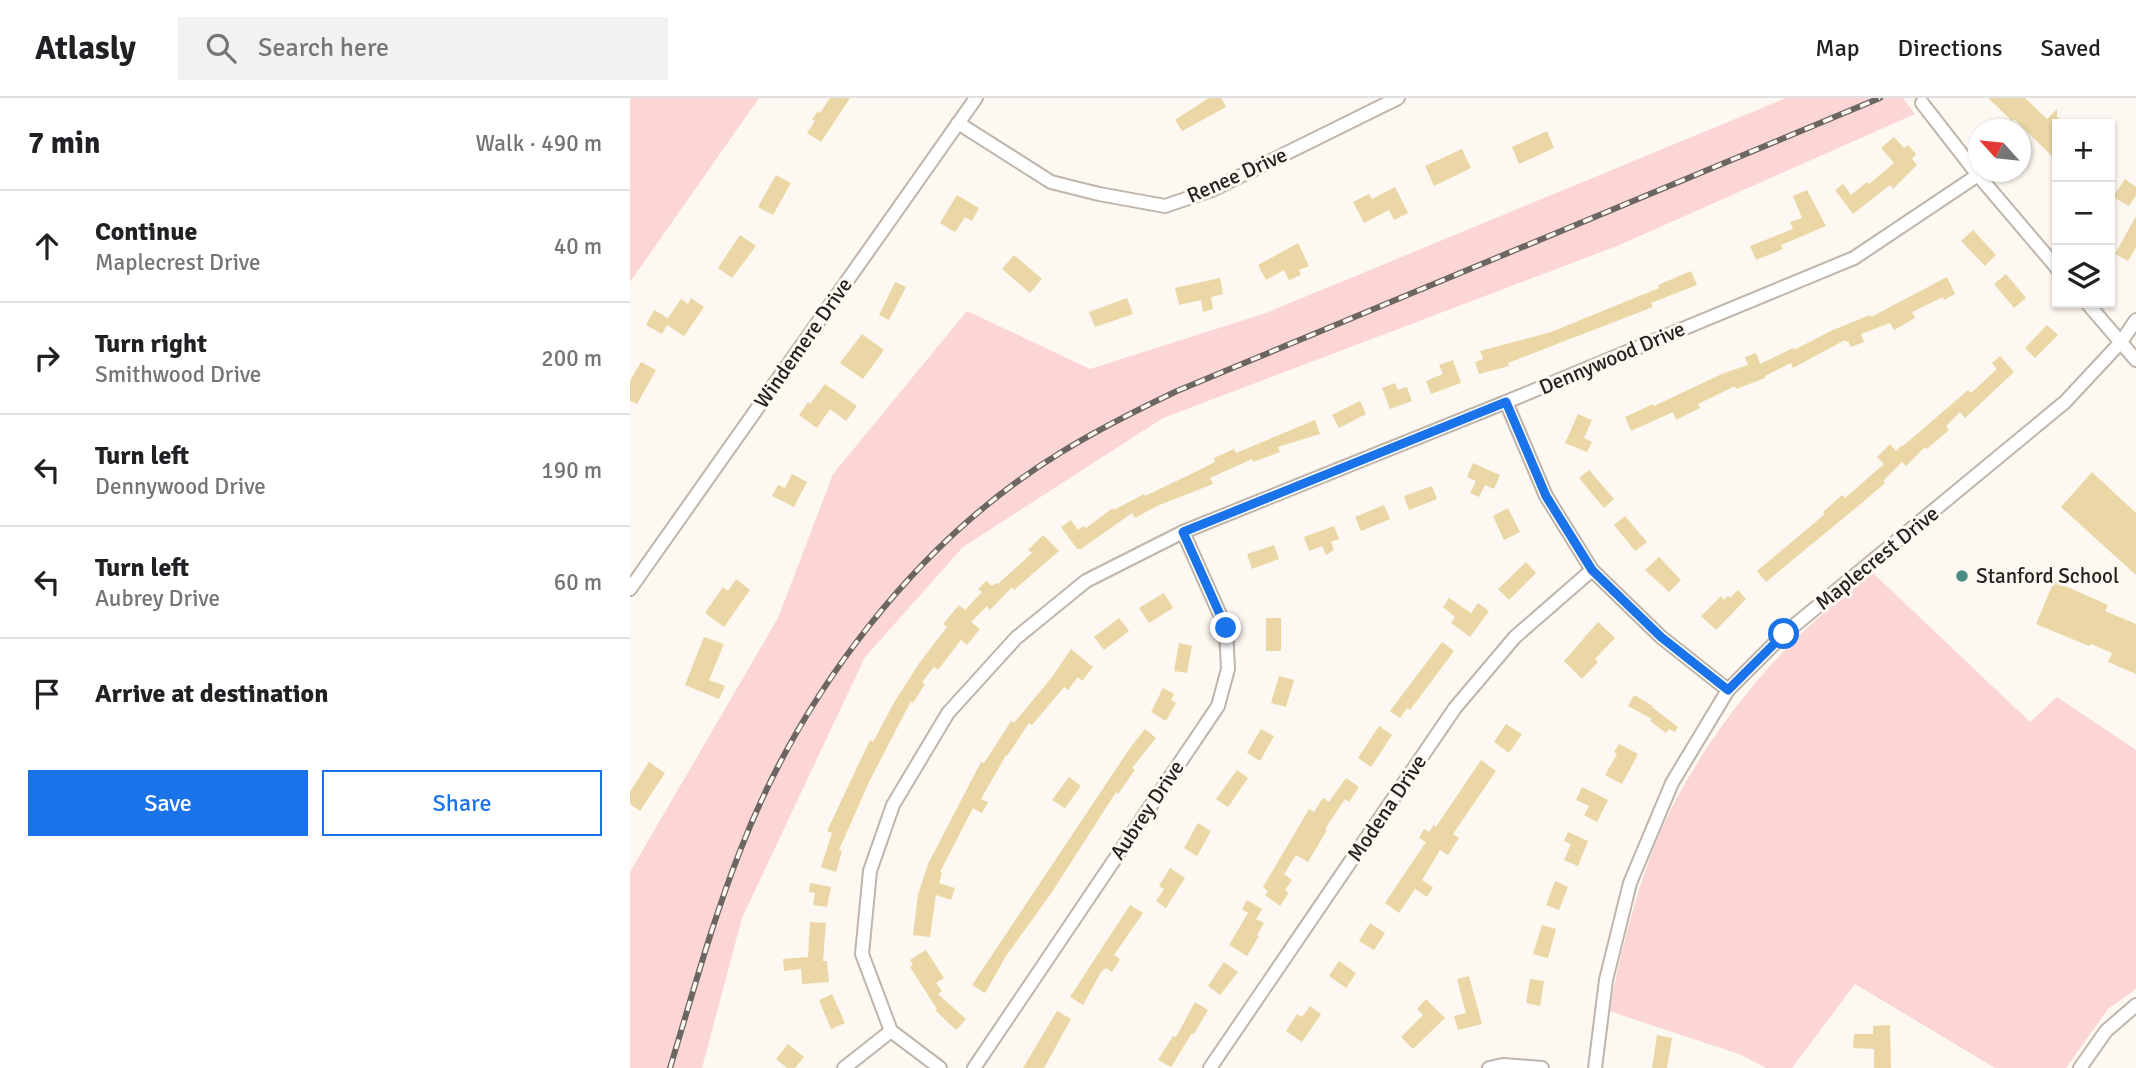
<!DOCTYPE html>
<html lang="en">
<head>
<meta charset="utf-8">
<style>
  :root { --surface:#fff; --page:#f2f2f2; --text:#202124; --muted:#757577; --line:#e0e0e0; --accent:#1a73e8 }
  body { margin:0; font-family:Signika,sans-serif; background:var(--page); color:var(--text) }
  .controls { position:absolute; right:21px; top:21px; display:grid; overflow:hidden; border-radius:0px; box-shadow:0 2px 5px #0004 }
  .controls button { width:63px; height:63px; display:grid; place-items:center; padding:0; border:0; border-bottom:2px solid var(--line); background:var(--surface); color:var(--text); font:35px sans-serif }
  .compass { position:absolute; left:1338px; top:21px; width:63px; height:63px; border-radius:50%; background:var(--surface); box-shadow:0 2px 5px #0004; rotate:297deg }
  .stop { position:absolute; width:21px; height:21px; margin:-16px; border:5px solid #1a73e8; border-radius:50%; background:#fff }
  .stop.end { background:#1a73e8; border-color:#fff; box-shadow:0 2px 7px #0008 }
  .list { margin:0; padding:0; list-style:none }
  h2 { display:flex; justify-content:space-between; align-items:center; height:91px; margin:0; padding:0 28px; font-size:30px }
  h2 small { font-size:23px; font-weight:400; color:var(--muted) }
  .list li { display:grid; grid-template-columns:46px 1fr auto; gap:21px; align-items:center; box-sizing:border-box; height:112px; padding:0 28px; border-top:2px solid var(--line) }
  .list b { display:block; font-size:26px; white-space:nowrap }
  .list p { margin:0; font-size:23px; white-space:nowrap; color:var(--muted) }
  .list em { font-size:23px; font-style:normal; color:var(--muted) }
  .actions { display:flex; gap:14px; padding:21px 28px }
  .actions a { flex:1; padding:16px 0; border:2px solid var(--accent); border-radius:0px; text-align:center; font-size:24px; color:var(--accent) }
  .actions .main { background:var(--accent); color:#fff }
  .icon { flex:none; width:38px; height:38px; fill:none; stroke:currentColor; stroke-width:2; stroke-linecap:round; stroke-linejoin:round }
  .map { position:relative; flex:none; width:1506px; height:970px; overflow:hidden }
  header { display:flex; align-items:center; gap:42px; box-sizing:border-box; height:98px; padding:0 35px; background:var(--surface); border-bottom:2px solid var(--line) }
  header strong { font-size:33px }
  nav { display:flex; gap:38px; margin-inline-start:auto; font-size:24px }
  .search { width:490px; height:63px; background:var(--page); display:flex; align-items:center; gap:18px; box-sizing:border-box; padding:0 24px; border-radius:0px; color:var(--muted); font-size:26px }
  main { display:flex }
  aside { flex:1; background:var(--surface) }
  .map>svg:first-child { display:block }
  .green { fill:#fbd6d5 }
  .building { fill:#ead7a5 }
  .lines { fill:none; stroke-linecap:round; stroke-linejoin:round }
  .minor-casing { stroke:#bfb5ab; stroke-width:16 }
  .minor { stroke:#fff; stroke-width:12 }
  .rail-casing { stroke:#6b6662; stroke-width:6 }
  .rail { stroke:#fef8f2; stroke-width:3.5; stroke-dasharray:10; stroke-linecap:butt }
  .route { stroke:#1a73e8; stroke-width:9 }
  .poi-dot { fill:#498e83; stroke:#fef8f2; stroke-width:2.5 }
  .labels { text-anchor:middle; stroke-width:6; stroke-linejoin:round; paint-order:stroke }
  .street-label { font-size:21px; fill:#26221e; stroke:#fef8f2 }
  .poi-label { font-size:21px; fill:#26221e; stroke:#fef8f2; text-anchor:start }
</style>
</head>
<body>
<header>
<strong>Atlasly</strong>
<div class="search"><svg class="icon" aria-label="search" viewBox="0 0 24 24"><circle cx="10" cy="10" r="6"/><path d="M15 15l6 6"/></svg>Search here</div>
<nav><a>Map</a><a>Directions</a><a>Saved</a></nav>
</header>
<main>
<aside>
<h2>7 min<small>Walk · 490 m</small></h2>
<ul class="list">
<li><svg class="icon" aria-label="ahead" viewBox="0 0 24 24"><path d="M12 20V5M6 11l6-6 6 6"/></svg><div><b>Continue</b><p>Maplecrest Drive</p></div><em>40 m</em></li>
<li><svg class="icon" aria-label="right" viewBox="0 0 24 24"><path d="M7 20v-9h11M14 6l5 5-5 5"/></svg><div><b>Turn right</b><p>Smithwood Drive</p></div><em>200 m</em></li>
<li><svg class="icon" aria-label="left" viewBox="0 0 24 24"><path d="M17 20v-9H6M10 6l-5 5 5 5"/></svg><div><b>Turn left</b><p>Dennywood Drive</p></div><em>190 m</em></li>
<li><svg class="icon" aria-label="left" viewBox="0 0 24 24"><path d="M17 20v-9H6M10 6l-5 5 5 5"/></svg><div><b>Turn left</b><p>Aubrey Drive</p></div><em>60 m</em></li>
<li><svg class="icon" aria-label="arrive" viewBox="0 0 24 24"><path d="M6 21V4h12l-3 4 3 4H6"/></svg><div><b>Arrive at destination</b></div></li>
</ul>
<div class="actions"><a class="main">Save</a><a>Share</a></div>
</aside>
<div class="map">
<svg width="1506" height="970" viewBox="0 0 1506 970">
  <rect width="100%" height="100%" fill="#fef8f2"/>
  <g class="green">
    <path d="M0,0H129L0,184Z"/>
    <path d="M1156,0H1273L1285,16L987,148L533,320L333,449L235,559L112,820L72,970H0V774L148,520L203,376L337,213L460,271L636,215Z"/>
    <path d="M1242,474L1400,624L1427,599L1506,652V891L1478,911L1436,970H1365L1225,886L1162,970H1136L1109,956L979,913C989,863 1001,813 1018,765C1043,691 1104,603 1159,548C1184,521 1215,498 1242,474Z"/>
  </g>
  <g class="building">
    <path d="M200,0H220L191,44L177,35L185,23L182,21L188,13L190,15Z"/>
    <path d="M579,0H591L596,9L552,33L545,22Z"/>
    <path d="M1358,0H1395L1417,21L1427,11V19L1435,26H1427V32L1422,37L1427,42V63L1384,21L1382,23Z"/>
    <path d="M917,33L924,50L889,66L882,49Z"/>
    <path d="M1264,39L1274,50L1278,47L1286,56L1282,61L1287,67L1263,91L1260,87L1223,116L1205,92L1213,86L1221,97L1237,84L1239,86L1264,65L1251,50Z"/>
    <path d="M832,51L841,70L804,88L795,68Z"/>
    <path d="M146,77L161,85L143,117L128,109Z"/>
    <path d="M1495,81L1506,89V97L1499,108L1483,99Z"/>
    <path d="M765,89L778,115L764,122L759,112L734,125L723,104L739,96L742,101Z"/>
    <path d="M1177,92L1196,128L1151,147L1153,151L1126,162L1120,148L1163,131L1160,124L1172,120L1163,98Z"/>
    <path d="M327,97L349,110L342,123L335,119L325,134L310,125Z"/>
    <path d="M1506,118V149L1498,163L1485,156Z"/>
    <path d="M1343,132L1366,157L1355,168L1331,143Z"/>
    <path d="M110,137L126,148L102,180L88,170Z"/>
    <path d="M668,145L679,168L669,172L671,177L659,182L654,172L636,182L628,167Z"/>
    <path d="M384,157L412,181L400,195L372,171Z"/>
    <path d="M1061,173L1067,187L1021,205L1023,209L878,265L879,268L849,276L845,264L853,261L850,253L921,234L1029,190L1028,187Z"/>
    <path d="M1376,176L1396,200L1384,210L1364,186Z"/>
    <path d="M1317,179L1325,196L1314,202L1313,199L1282,214L1285,220L1264,232L1260,225L1231,236L1234,244L1221,249L1218,243L1216,244L1215,242L1163,270L1161,265L1135,278V280L1106,291L1105,288L1068,306L1070,310L1046,322L1043,314L1001,333L995,319L1023,306L1024,308L1094,275L1118,267L1115,259L1126,255L1130,266L1163,250L1164,252L1203,232L1240,217L1241,219Z"/>
    <path d="M590,180L593,196L581,199L583,211L573,214L571,202L549,207L545,190Z"/>
    <path d="M265,184L276,189L259,222L249,217Z"/>
    <path d="M61,200L74,209L54,238L37,227L32,236L16,227L24,212L38,220L51,201L58,206Z"/>
    <path d="M497,200L503,216L465,229L459,214Z"/>
    <path d="M1417,227L1428,237L1405,260L1395,250Z"/>
    <path d="M232,236L254,252L233,281L210,265Z"/>
    <path d="M1370,258L1384,274L1335,320L1330,314L1316,328L1319,332L1297,351L1295,349L1276,368L1272,364L1253,383L1255,385L1233,404L1136,484L1127,473L1195,416L1193,414L1212,397L1215,400L1254,366L1247,359L1260,346L1266,353L1272,347L1273,348L1338,292L1341,295L1367,271L1362,265Z"/>
    <path d="M823,262L831,285L801,296L796,283L813,276L809,267Z"/>
    <path d="M11,264L26,272L7,306L0,303V283Z"/>
    <path d="M765,285L768,292L777,289L782,303L760,311L752,290Z"/>
    <path d="M195,286L227,308L216,323L200,311L187,330L169,317L178,304L180,306Z"/>
    <path d="M730,303L736,316L709,330L702,317Z"/>
    <path d="M948,316L962,322L954,340L962,344L957,354L935,345Z"/>
    <path d="M685,322L690,336L648,349L650,354L623,364L622,361L580,380L583,386L527,408L505,420L502,415L451,451H447L431,429L441,422L448,432L454,428L456,430L483,410L484,412L514,396L515,398L557,378L585,364L584,360L604,351L606,355Z"/>
    <path d="M843,365L870,377L864,391L855,387L849,399L840,395L846,383L837,379Z"/>
    <path d="M959,372L984,401L974,410L949,380Z"/>
    <path d="M1462,374L1506,415V477L1431,409Z"/>
    <path d="M162,376L177,384L164,409L142,398L148,387L155,390Z"/>
    <path d="M802,388L807,401L779,412L774,398Z"/>
    <path d="M754,407L760,421L731,433L725,419Z"/>
    <path d="M878,410L890,434L874,442L863,418Z"/>
    <path d="M995,418L1017,444L1005,453L984,427Z"/>
    <path d="M704,428L709,441L701,444L704,452L696,457L692,448L679,453L674,439Z"/>
    <path d="M413,437L429,453L384,492L382,489L360,512L357,508L341,524L350,531L337,547L331,542L308,572L304,569L292,584L295,586L283,605L281,603L239,684L209,752L212,753L206,774L191,769L202,735L197,733L240,642L243,644L265,603L290,564L317,529L313,526L329,507L335,512L352,494L348,491L356,483L362,488L366,485L368,486L402,455L398,452Z"/>
    <path d="M644,447L649,461L622,471L617,456Z"/>
    <path d="M1029,459L1051,482L1039,494L1015,472Z"/>
    <path d="M896,464L906,475L879,502L868,491Z"/>
    <path d="M106,481L120,492L94,529L75,515L93,489L98,493Z"/>
    <path d="M1424,483L1478,507L1475,513L1506,526V576L1478,564L1482,555L1461,546L1459,548L1406,526Z"/>
    <path d="M1108,492L1116,501L1086,532L1071,518L1091,498L1094,502L1098,498L1100,500Z"/>
    <path d="M534,495L543,510L519,525L509,510Z"/>
    <path d="M819,500L841,515L848,505L859,513L840,539L821,525L825,519L813,509Z"/>
    <path d="M489,520L499,533L474,552L464,539Z"/>
    <rect x="636" y="520" width="15" height="33"/>
    <path d="M968,524L985,540L965,561L968,564L952,581L934,563Z"/>
    <path d="M74,539L94,546L79,582L95,588L89,601L55,587Z"/>
    <path d="M812,544L824,553L780,612L777,610L770,620L760,613Z"/>
    <path d="M549,545L562,548L557,575L544,573Z"/>
    <path d="M441,551L463,569L452,583L448,579L438,592L434,589L402,627L399,625L377,658L376,657L351,701L358,704L352,715L343,710L310,774L312,775L309,785L325,790L321,802L306,797L300,839L283,837L288,797L298,766L351,664L354,665L381,623L384,625L422,579Z"/>
    <path d="M649,578L664,582L656,609L641,605Z"/>
    <path d="M533,590L544,596L541,602L546,605L536,623L521,614Z"/>
    <path d="M1004,597L1023,608L1022,609L1048,629L1045,634L1039,631L1036,635L1020,623L1022,621L998,608Z"/>
    <path d="M876,626L892,636L879,655L864,644Z"/>
    <path d="M749,628L762,637L741,669L728,660Z"/>
    <path d="M515,631L526,640L502,670L505,672L488,696L486,694L422,794L376,858L355,895L342,887L500,650Z"/>
    <path d="M631,631L644,638L630,663L617,655Z"/>
    <path d="M989,646L1008,656L992,686L975,677L987,656L984,654Z"/>
    <path d="M851,662L866,673L823,736L829,740L818,757L810,752L792,782L803,789L797,799L785,791L769,815L755,805L796,744L789,740L794,731L799,734L804,727L806,729Z"/>
    <path d="M19,664L35,675L10,713L0,706V694Z"/>
    <path d="M607,672L618,680L598,709L586,701Z"/>
    <path d="M439,679L451,688L435,710L422,702Z"/>
    <path d="M716,680L729,689L719,704L715,701L695,731L697,732L678,764L666,757L654,776L662,782L655,792L659,795L650,808L635,797L638,793L633,789L679,711L684,714L693,700L699,704Z"/>
    <path d="M952,689L978,702L967,724L954,717L959,708L946,702Z"/>
    <path d="M568,725L581,733L567,758L554,750Z"/>
    <path d="M938,734L958,743L948,768L934,762L941,746L934,743Z"/>
    <path d="M540,770L555,780L536,810L526,803L534,791L529,788Z"/>
    <path d="M925,783L938,789L929,812L916,807Z"/>
    <path d="M180,785L201,789L197,809L183,807L185,795L179,794Z"/>
    <path d="M617,802L632,811L626,821L634,825L627,837L629,838L617,858L599,847L618,815L612,811Z"/>
    <path d="M500,807L513,815L484,857L490,861L482,874L476,870L471,874L453,907L440,899Z"/>
    <path d="M180,824L196,825L193,863H197L199,884L172,886L171,871L154,873L153,861L178,859Z"/>
    <path d="M740,825L755,835L744,852L729,843Z"/>
    <path d="M912,827L926,831L918,860L903,856Z"/>
    <path d="M296,852L314,880L306,885L312,893L308,896L336,921L326,932L305,912L307,911L280,869L283,867L280,862Z"/>
    <path d="M709,863L726,875L716,890L699,878Z"/>
    <path d="M594,864L608,874L590,897L578,888Z"/>
    <path d="M839,878L852,926L828,932L824,918L836,915L827,881Z"/>
    <path d="M900,881L914,883L910,908L896,905Z"/>
    <path d="M202,896L215,925L201,931L189,902Z"/>
    <path d="M796,901L815,920L783,951L771,939L793,917L787,911Z"/>
    <path d="M565,904L578,912L564,936L562,935L541,969L528,962L543,938L546,939Z"/>
    <path d="M680,908L691,916L672,944L656,933L667,916L672,919Z"/>
    <path d="M427,913L441,921L414,970H393Z"/>
    <path d="M1260,927L1261,970H1244V951L1223,950L1224,936H1243V928Z"/>
    <path d="M1027,937L1042,940L1037,970H1022Z"/>
    <path d="M158,946L174,959L165,970H157L146,961Z"/>
  </g>
  <g class="lines">
    <defs>
      <g id="minor">
        <path d="M1292,5L1348,77L1427,170"/>
        <path d="M328,25L421,84L469,96L535,108L582,92L768,0"/>
        <path d="M1457,205L1506,262"/>
        <path d="M876,304L916,398L962,472L1031,539L1098,592"/>
        <path d="M0,491L346,0"/>
        <path d="M214,970L261,933"/>
        <path d="M310,970L261,933L232,856L240,773L263,707L318,615L386,540L456,483L553,434L876,304L1224,160L1348,77"/>
        <path d="M344,970L588,608L598,571L596,530L553,434"/>
        <path d="M580,970L825,610L885,539L962,472"/>
        <path d="M859,970L873,967L912,970"/>
        <path d="M965,970L976,882L1000,785L1042,685L1098,592L1154,536L1435,304L1491,244L1506,222"/>
        <path d="M1450,970L1476,933L1506,907"/>
      </g>
    </defs>
    <use href="#minor" class="minor-casing"/>
    <use href="#minor" class="minor"/>
    <defs>
      <path id="rail" d="M40,970C62,898 82,824 110,753C170,597 286,443 430,355C467,332 507,312 547,293L1250,0"/>
    </defs>
    <use href="#rail" class="rail-casing"/>
    <use href="#rail" class="rail"/>
  </g>
  <g class="lines">
    <path class="route" d="M596,530L553,434L876,304L916,398L962,472L1031,539L1098,592L1154,536"/>
  </g>
  <circle class="poi-dot" cx="1332" cy="478" r="7"/>
  <g class="labels">
    <g class="street-label">
      <text transform="translate(607 77) rotate(-24)" y="7">Renee Drive</text>
      <text transform="translate(173 245) rotate(-55)" y="7">Windemere Drive</text>
      <text transform="translate(982 260) rotate(-23)" y="7">Dennywood Drive</text>
      <text transform="translate(1247 460) rotate(-39)" y="7">Maplecrest Drive</text>
      <text transform="translate(757 710) rotate(-56)" y="7">Modena Drive</text>
      <text transform="translate(517 712) rotate(-56)" y="7">Aubrey Drive</text>
    </g>
    <g class="poi-label">
      <text x="1346" y="485">Stanford School</text>
    </g>
  </g>
</svg>
<div class="controls">
<button>+</button>
<button>−</button>
<button><svg class="icon" aria-label="layers" viewBox="0 0 24 24"><path d="M12 4l9 5-9 5-9-5zM3 14l9 5 9-5"/></svg></button>
</div>
<svg class="compass" viewBox="-18 -18 36 36"><path d="M0-13l5 13h-10z" fill="#e53935"/><path d="M0 13l5-13h-10z" fill="#757577"/></svg>
<div class="stop" style="left:1154px;top:536px"></div>
<div class="stop end" style="left:596px;top:530px"></div>
</div>
</main>
</body>
</html>
